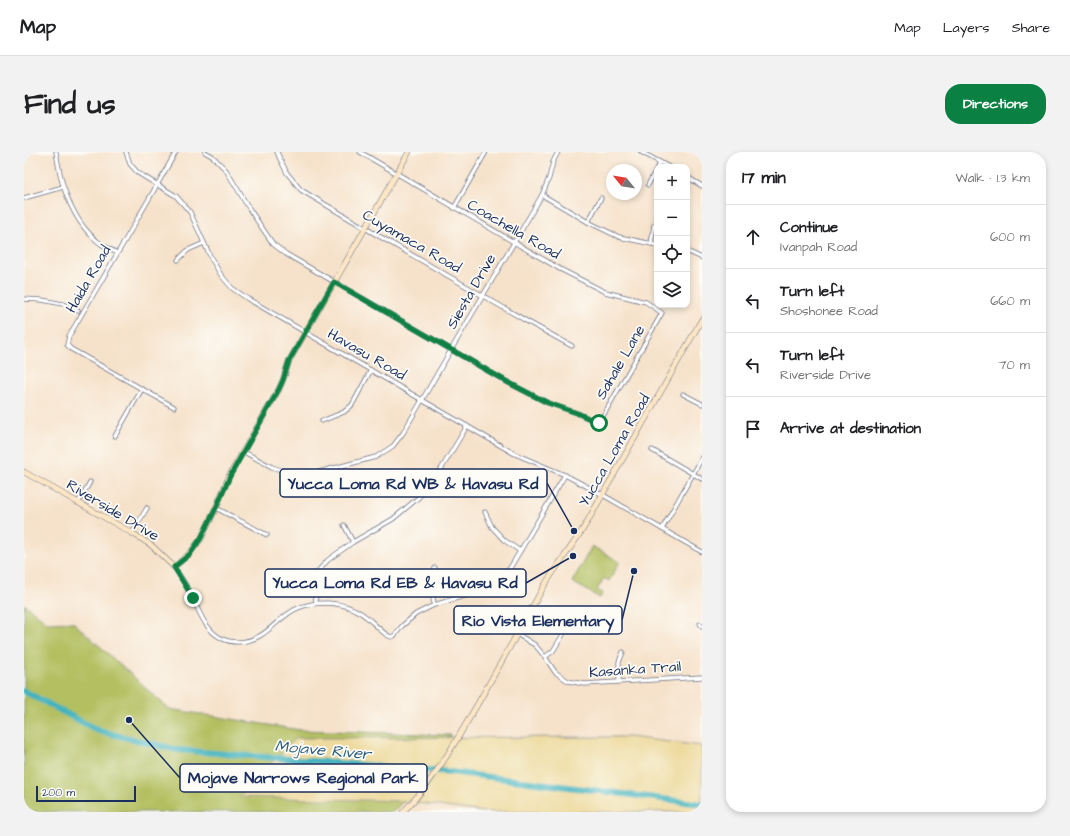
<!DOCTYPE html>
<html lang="en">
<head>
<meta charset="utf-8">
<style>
  :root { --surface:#fff; --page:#f2f2f2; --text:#202124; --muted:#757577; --line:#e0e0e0; --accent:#0b8043 }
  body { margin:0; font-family:"Architects Daughter",sans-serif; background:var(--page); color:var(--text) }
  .controls { position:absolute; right:12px; top:12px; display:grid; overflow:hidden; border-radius:8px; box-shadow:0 2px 6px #0003 }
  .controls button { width:36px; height:36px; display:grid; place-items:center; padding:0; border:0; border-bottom:1px solid var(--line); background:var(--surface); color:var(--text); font:20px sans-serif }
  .compass { position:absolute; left:582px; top:12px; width:36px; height:36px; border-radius:50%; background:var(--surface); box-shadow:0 2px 6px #0003; rotate:300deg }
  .scale { position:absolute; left:12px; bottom:10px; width:100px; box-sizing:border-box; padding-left:4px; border:2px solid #1b2f5e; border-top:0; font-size:11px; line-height:14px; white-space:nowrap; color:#1b2f5e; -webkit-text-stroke:3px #fdfcf7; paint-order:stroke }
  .stop { position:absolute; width:12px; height:12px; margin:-9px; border:3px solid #0b8043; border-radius:50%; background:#fff }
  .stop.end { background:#0b8043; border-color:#fff; box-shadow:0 1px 4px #0008 }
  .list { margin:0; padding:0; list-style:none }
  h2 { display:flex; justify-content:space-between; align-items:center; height:52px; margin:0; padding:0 16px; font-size:17px }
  h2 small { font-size:13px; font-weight:400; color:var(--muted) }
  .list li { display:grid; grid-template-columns:26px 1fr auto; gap:12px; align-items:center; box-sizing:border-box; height:64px; padding:0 16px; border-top:1px solid var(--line) }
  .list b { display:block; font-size:15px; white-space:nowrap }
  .list p { margin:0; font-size:13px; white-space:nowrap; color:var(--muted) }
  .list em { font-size:13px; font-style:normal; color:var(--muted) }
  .icon { flex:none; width:22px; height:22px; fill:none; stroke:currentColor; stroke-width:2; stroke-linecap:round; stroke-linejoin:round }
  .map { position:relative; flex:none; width:678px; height:660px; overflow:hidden; border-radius:16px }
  header { display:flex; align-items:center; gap:24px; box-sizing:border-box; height:56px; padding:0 20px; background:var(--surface); border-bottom:1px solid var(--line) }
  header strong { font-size:19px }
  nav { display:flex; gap:22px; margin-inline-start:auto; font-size:14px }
  .intro { display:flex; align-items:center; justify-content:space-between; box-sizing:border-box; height:96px; padding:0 24px }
  h1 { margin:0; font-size:28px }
  .button { padding:10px 18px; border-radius:16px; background:var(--accent); color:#fff; font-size:14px; font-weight:700 }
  main { display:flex; gap:24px; padding:0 24px }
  aside { flex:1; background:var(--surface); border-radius:16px; box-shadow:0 2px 6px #0003 }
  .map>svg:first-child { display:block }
  .green { fill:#b3bf61; stroke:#677760 }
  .sand { fill:#eeda9e; stroke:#84847e }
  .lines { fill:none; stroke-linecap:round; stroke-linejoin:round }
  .river { stroke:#45b4be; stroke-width:6 }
  .street-casing { stroke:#686e84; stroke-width:5 }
  .secondary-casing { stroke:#686e84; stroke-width:6 }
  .street { stroke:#fff; stroke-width:3.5 }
  .secondary { stroke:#fce6c4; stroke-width:5 }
  .route { stroke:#0b8043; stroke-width:5 }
  .labels { text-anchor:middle; stroke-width:3.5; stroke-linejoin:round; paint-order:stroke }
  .street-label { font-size:15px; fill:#1b2f5e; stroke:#fdfcf7 }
  .water-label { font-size:16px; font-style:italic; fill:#2a5e80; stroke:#fdfcf7 }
  .leader { fill:none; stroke:#1b2f5e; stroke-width:1.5 }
  .callout-dot { fill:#1b2f5e; stroke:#fdfcf7; stroke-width:1.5 }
  .callout { fill:#fdfcf7; stroke:#1b2f5e; stroke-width:1.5 }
  .callout-label { font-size:16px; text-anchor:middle; font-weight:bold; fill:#1b2f5e }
</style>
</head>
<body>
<header>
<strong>Map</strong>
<nav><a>Map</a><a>Layers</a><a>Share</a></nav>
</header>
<div class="intro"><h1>Find us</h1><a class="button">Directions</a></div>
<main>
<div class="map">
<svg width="678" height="660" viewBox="0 0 678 660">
  <rect width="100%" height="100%" fill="#fdfcf7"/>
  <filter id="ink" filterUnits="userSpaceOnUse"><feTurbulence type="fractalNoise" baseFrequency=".025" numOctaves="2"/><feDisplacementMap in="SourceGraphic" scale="8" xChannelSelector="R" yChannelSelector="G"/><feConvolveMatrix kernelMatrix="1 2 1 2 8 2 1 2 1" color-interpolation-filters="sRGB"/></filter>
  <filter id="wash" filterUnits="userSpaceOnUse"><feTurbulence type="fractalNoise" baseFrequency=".012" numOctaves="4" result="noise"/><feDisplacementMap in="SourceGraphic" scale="16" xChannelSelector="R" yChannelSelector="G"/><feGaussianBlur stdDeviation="0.9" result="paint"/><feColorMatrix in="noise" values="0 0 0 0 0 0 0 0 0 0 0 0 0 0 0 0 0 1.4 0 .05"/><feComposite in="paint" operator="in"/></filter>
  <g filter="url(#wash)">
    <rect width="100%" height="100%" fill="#f6e2ca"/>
    <g class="green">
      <path d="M568,394L596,410L585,429L580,426L573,438L579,441L576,446L548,430Z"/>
      <path d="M0,452L24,471L49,470L145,557L276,578L427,583C411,609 390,639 369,660H0Z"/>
    </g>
    <path class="sand" d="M605,585L678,594V660H458L380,649L215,645L272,586Z"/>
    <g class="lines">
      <path class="river" d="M0,539L75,579L154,598L427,620L678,652"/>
    </g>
  </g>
  <g filter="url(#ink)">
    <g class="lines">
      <defs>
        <g id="street">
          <path d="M32,0C34,12 36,25 40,36C47,57 59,79 77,92C82,95 88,98 93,101"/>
          <path d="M102,0L106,12L114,21L152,44L166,60L187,106L197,123L208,136L224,147L491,302L541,323L579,343L678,400"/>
          <path d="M181,0L188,4L202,18L226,58L249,92L262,102L485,231L524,251L553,261L575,271L638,161L622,150L581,140L536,117L336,0"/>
          <path d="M253,0L256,7L263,21L277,38L341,76L506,171L548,194"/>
          <path d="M617,0L645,15"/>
          <path d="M663,25L678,34"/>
          <path d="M624,33L636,10"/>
          <path d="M518,43L564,70L595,85L633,93"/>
          <path d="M0,46L39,35"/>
          <path d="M430,56L462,0"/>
          <path d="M564,70L577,46"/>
          <path d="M627,92L630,73"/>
          <path d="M663,99L678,106"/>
          <path d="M154,108L164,98L180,91"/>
          <path d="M0,147L18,148L39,152L54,159"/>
          <path d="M659,242L678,252"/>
          <path d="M150,255L47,197L43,193L45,184L103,85L152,0"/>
          <path d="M298,269L320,260L328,253L347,218"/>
          <path d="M91,284L118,237"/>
          <path d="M628,298L678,327"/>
          <path d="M220,300L248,315L269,322H287L352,305L369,294L379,281L427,198L518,43L525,26L529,10L534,0"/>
          <path d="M54,351L66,330"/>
          <path d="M192,356L243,383"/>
          <path d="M461,360L468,375L480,388L496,399"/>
          <path d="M320,373L329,390"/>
          <path d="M638,377L678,306"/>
          <path d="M108,381L123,356"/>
          <path d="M150,415C157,425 164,436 169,447C173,455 179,470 185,476C192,485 203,490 214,490C243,489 251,466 274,456C283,452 294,451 304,451C320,452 336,458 348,470C354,475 359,482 367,485L370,484L378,474L392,462L410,453L447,442L469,432L486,416L541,323"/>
          <path d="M292,451L291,431L294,419L304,408L329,390L369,367L394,346L410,329L443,274"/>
          <path d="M410,453L407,432L411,416"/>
          <path d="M676,472L678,474"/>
          <path d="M493,482L511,493L521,505L531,520L544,529L560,532L678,525"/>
          <path d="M521,505L529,499L546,471"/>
          <path d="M595,530V510L599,500"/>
        </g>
        <g id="secondary">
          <path d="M0,320L108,381L127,393L150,415L165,402L177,387L192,356L205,324L255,237L259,228L265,209L385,0"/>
          <path d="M379,660C410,629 431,591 453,553C475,514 497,475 519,436C532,414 549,394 562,372L678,167"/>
        </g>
      </defs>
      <use href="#street" class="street-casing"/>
      <use href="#secondary" class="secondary-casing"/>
      <use href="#street" class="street"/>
      <use href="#secondary" class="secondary"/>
    </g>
  </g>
  <g class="lines" filter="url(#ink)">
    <path class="route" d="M169,446L150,415L166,402L177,386L192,356L206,324L255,237L259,228L265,209L310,130L485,231L524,251L553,261L575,271"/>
  </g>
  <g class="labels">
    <g class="street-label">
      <text transform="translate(490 77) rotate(30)" y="5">Coachella Road</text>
      <text transform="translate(388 89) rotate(30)" y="5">Cuyamaca Road</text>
      <text transform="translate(64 127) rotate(-60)" y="5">Haida Road</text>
      <text transform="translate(447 139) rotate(-60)" y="5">Siesta Drive</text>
      <text transform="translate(343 202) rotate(30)" y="5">Havasu Road</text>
      <text transform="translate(596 210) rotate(-60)" y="5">Sahale Lane</text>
      <text transform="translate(590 298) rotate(-60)" y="5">Yucca Loma Road</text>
      <text transform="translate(89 358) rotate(31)" y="5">Riverside Drive</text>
      <text transform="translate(611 517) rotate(-4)" y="5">Kasanka Trail</text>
    </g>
    <g class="water-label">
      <text transform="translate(299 597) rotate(5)" y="6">Mojave River</text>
    </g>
  </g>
  <path class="leader" d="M550 379L523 331M549 404L502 431M610 419L598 468M105 568L156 626"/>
  <g class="callout-dot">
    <circle cx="550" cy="379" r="4"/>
    <circle cx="549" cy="404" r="4"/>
    <circle cx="610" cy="419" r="4"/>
    <circle cx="105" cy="568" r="4"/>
  </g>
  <g class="callout">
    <rect x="256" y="317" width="267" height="28" rx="4"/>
    <rect x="241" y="417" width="261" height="28" rx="4"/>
    <rect x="430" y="454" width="168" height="28" rx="4"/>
    <rect x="156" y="612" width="247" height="28" rx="4"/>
  </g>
  <g class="callout-label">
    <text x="389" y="337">Yucca Loma Rd WB &amp; Havasu Rd</text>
    <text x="371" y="436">Yucca Loma Rd EB &amp; Havasu Rd</text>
    <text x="514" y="474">Rio Vista Elementary</text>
    <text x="279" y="631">Mojave Narrows Regional Park</text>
  </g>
</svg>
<div class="controls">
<button>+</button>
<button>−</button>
<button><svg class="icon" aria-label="locate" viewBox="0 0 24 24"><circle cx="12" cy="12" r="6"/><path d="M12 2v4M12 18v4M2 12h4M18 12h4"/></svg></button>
<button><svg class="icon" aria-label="layers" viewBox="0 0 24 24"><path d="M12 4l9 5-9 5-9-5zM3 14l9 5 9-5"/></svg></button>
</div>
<svg class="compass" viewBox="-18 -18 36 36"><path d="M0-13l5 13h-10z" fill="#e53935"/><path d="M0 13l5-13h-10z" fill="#757577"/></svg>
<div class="scale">200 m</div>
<div class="stop" style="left:575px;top:271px"></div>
<div class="stop end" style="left:169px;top:446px"></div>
</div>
<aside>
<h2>17 min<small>Walk · 1.3 km</small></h2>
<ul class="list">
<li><svg class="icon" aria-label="ahead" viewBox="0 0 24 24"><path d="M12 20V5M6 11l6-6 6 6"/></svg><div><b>Continue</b><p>Ivanpah Road</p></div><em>600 m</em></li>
<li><svg class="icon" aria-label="left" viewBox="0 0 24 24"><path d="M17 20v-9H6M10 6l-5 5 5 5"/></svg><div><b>Turn left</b><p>Shoshonee Road</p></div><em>660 m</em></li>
<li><svg class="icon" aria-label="left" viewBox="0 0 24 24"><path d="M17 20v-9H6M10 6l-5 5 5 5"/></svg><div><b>Turn left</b><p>Riverside Drive</p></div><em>70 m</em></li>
<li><svg class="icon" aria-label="arrive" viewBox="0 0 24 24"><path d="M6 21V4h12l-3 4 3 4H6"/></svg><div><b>Arrive at destination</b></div></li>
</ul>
</aside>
</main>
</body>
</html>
